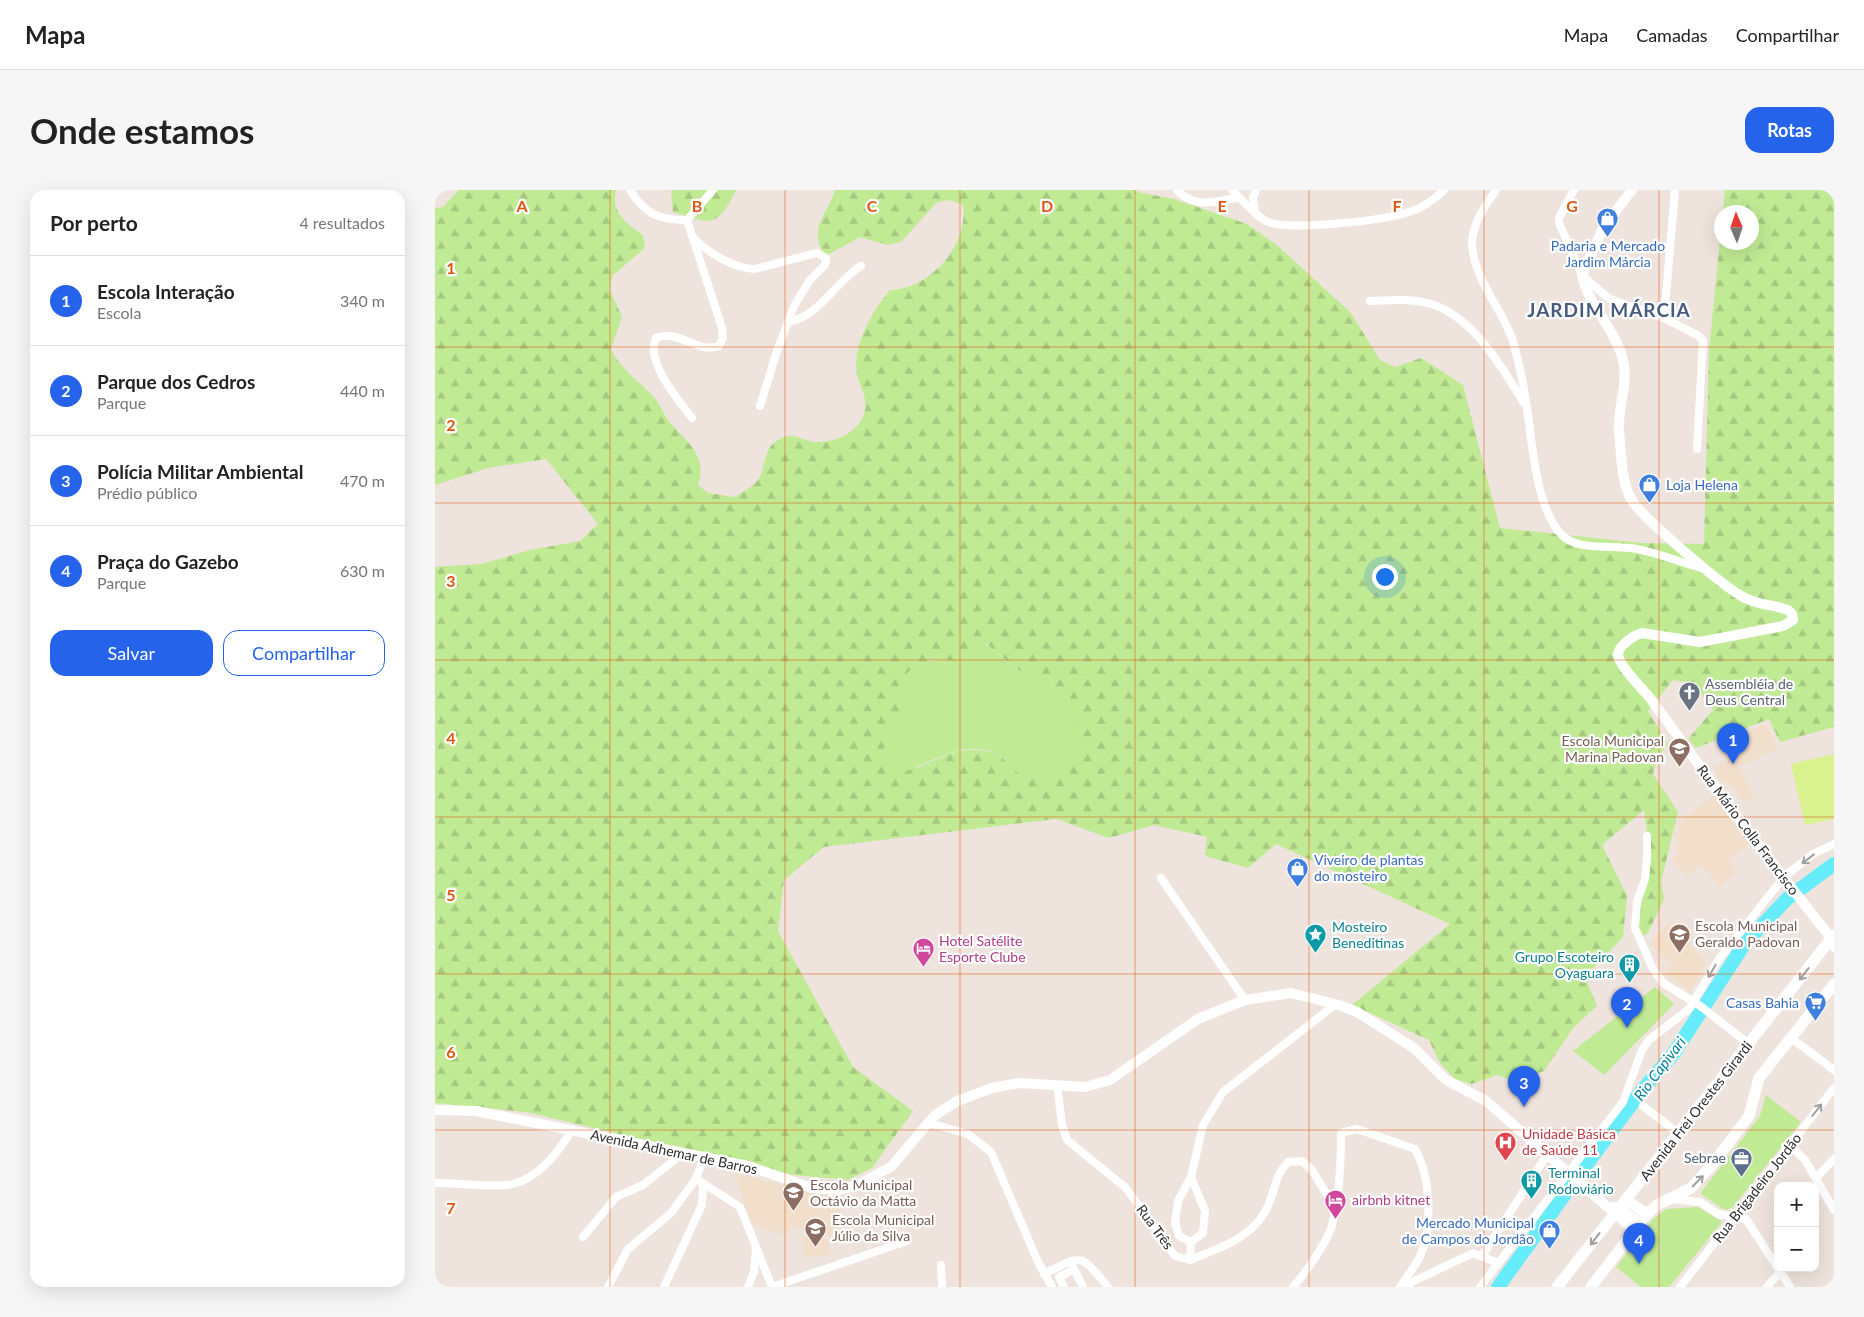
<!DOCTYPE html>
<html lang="pt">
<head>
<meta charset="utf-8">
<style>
  :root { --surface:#fff; --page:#f6f6f6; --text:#222; --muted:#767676; --line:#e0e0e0; --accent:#2563eb }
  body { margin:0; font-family:Lato,sans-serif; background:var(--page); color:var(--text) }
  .controls { position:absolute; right:15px; bottom:15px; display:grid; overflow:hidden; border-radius:10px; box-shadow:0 5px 20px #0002 }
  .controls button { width:45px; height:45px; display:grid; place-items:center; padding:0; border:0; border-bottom:1px solid var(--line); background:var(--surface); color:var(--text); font:25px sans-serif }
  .compass { position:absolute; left:1279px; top:15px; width:45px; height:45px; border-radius:50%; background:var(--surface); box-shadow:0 5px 20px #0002; rotate:358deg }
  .you { position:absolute; left:949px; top:386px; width:18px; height:18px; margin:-12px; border:4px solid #fff; border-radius:50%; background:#1a73e8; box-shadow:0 0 0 8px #1a73e833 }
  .badge { display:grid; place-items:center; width:32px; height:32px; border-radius:50%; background:var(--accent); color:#fff; font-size:16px; font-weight:700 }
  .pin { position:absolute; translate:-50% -41px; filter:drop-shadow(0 1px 2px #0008) }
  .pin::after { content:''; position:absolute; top:26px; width:18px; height:15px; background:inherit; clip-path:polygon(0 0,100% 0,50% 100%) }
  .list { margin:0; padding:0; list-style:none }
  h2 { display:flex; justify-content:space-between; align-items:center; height:65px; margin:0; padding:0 20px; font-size:21px }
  h2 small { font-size:16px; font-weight:400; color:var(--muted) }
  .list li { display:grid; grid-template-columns:32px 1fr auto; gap:15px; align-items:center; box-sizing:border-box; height:90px; padding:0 20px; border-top:1px solid var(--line) }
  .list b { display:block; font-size:19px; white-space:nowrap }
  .list p { margin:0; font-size:16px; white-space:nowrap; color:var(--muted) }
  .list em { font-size:16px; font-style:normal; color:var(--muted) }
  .actions { display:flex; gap:10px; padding:15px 20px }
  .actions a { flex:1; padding:11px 0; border:1px solid var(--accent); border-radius:15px; text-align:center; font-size:18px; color:var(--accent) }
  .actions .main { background:var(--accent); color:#fff }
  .map { position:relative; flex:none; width:1399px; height:1097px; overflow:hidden; border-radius:15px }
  header { display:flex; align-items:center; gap:30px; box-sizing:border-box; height:70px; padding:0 25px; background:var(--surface); border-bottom:1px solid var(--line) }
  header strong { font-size:24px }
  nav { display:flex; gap:28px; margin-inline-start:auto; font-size:18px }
  .intro { display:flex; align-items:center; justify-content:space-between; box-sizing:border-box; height:120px; padding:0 30px }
  h1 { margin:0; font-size:35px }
  .button { padding:12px 22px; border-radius:15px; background:var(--accent); color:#fff; font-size:18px; font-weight:700 }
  main { display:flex; gap:30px; padding:0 30px }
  aside { flex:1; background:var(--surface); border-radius:15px; box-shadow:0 5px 20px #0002 }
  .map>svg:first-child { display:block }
  .education { fill:#f1decb }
  .forest { fill:url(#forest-firs); fill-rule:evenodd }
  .park { fill:#c0ea94 }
  .pitch { fill:#d9f28f }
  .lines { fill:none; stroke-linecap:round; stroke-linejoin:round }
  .river { stroke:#66ecfa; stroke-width:14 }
  .minor { stroke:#fff; stroke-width:8 }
  .tertiary { stroke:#fff; stroke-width:10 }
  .secondary { stroke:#fff; stroke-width:11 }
  .oneway { stroke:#a0a0a0 }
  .grid { fill:none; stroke:#df570e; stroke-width:1; stroke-opacity:0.55 }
  .labels { text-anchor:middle; stroke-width:4.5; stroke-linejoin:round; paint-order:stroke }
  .shop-label { font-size:14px; fill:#366cbe; stroke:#fff; text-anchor:start }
  .worship-label { font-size:14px; fill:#5b616d; stroke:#fff; text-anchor:start }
  .education-label { font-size:14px; fill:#785e54; stroke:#fff; text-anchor:start }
  .street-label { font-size:14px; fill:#2c2c2c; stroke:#fff }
  .culture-label { font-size:14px; fill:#0d838f; stroke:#fff; text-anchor:start }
  .hotel-label { font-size:14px; fill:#b23c85; stroke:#fff; text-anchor:start }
  .health-label { font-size:14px; fill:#be3a42; stroke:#fff; text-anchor:start }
  .service-label { font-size:14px; fill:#4e5e75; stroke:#fff; text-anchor:end }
  .water-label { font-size:15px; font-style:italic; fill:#03819b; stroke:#fff }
  .district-label { font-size:19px; font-weight:bold; letter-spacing:1px; fill:#475b81; stroke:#fff }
  .grid-label { font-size:16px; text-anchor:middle; font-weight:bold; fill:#df570e; stroke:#fff; stroke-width:4.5; stroke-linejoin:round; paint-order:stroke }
</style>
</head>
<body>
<header>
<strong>Mapa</strong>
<nav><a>Mapa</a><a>Camadas</a><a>Compartilhar</a></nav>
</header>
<div class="intro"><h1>Onde estamos</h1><a class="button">Rotas</a></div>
<main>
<aside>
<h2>Por perto<small>4 resultados</small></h2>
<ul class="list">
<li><span class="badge">1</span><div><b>Escola Interação</b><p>Escola</p></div><em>340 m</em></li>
<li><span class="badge">2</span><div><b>Parque dos Cedros</b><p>Parque</p></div><em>440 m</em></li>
<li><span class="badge">3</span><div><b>Polícia Militar Ambiental</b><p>Prédio público</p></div><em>470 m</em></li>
<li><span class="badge">4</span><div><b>Praça do Gazebo</b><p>Parque</p></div><em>630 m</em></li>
</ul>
<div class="actions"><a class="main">Salvar</a><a>Compartilhar</a></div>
</aside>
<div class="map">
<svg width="1399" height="1097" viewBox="0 0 1399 1097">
  <defs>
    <pattern id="forest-firs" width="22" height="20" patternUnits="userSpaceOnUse" patternTransform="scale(1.25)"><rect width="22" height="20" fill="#c0ea94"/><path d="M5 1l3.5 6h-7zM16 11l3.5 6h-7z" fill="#a5c980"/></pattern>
  </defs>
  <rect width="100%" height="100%" fill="#efe4dd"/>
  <g class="education">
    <path d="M1331,534L1343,559L1304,576L1319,606L1309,612L1299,598L1284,590L1279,577L1292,571L1283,553Z"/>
    <path d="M1278,606L1314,653L1294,670L1301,682L1285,697L1267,675L1252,687L1237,669L1244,663L1239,657L1244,652L1238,645L1245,638L1242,634Z"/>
    <path d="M1234,732L1272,773L1255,802L1230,783L1236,772L1215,754Z"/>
    <path d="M301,984L402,1007L409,1035L395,1045L356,1037L350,1045L332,1040L317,1032L308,1011Z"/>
    <path d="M368,1046L392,1049L396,1065L369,1067Z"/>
  </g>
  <g class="forest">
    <path d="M24,0H181C175,22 192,34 208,45L210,58L177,86L175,100L187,127L176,159C185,179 204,191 219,207C225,214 228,223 233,230C250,251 274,265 263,295L273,303L300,307C306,302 318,297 322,291C333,278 325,256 349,247C359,244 366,249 375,251C395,255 422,245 429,224C434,209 425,197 422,184C417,156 437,121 455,100C495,99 534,55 528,15L515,10L502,12L466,52L452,55L425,47L391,66C371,41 392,25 400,0H702V2L739,9L812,34L843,56L916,123L945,170L960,177L986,168L1028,195L1065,338L1207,353L1269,354L1274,161L1286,38V52H1316V22H1288L1290,0H1399V537L1345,552L1334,529L1261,558L1253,549L1278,520L1260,494L1238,490L1213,521L1233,554L1222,568L1218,584L1243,622L1226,692L1229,709L1213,743L1207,746L1202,738L1215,662L1209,620L1167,655L1192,706L1188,747L1150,787L1162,816L1139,837L1109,881L1079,891L1062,885L1037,894L1020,889L1005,873L994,850L917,815L1015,734L841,654L813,678L770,666L772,647L719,635L674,648L621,629L389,657L349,690L343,741L418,877L478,921L437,978L413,990L359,985L91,922L0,913V377L46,374L95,360L145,351L163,334L111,269L53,278L0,295V18L8,17ZM550,453L595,489L627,501L589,588C581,581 572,570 563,565C534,552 508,566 482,578L455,535L468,525L494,470H528Z"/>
    <path d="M236,0H301C282,39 277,34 238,22Z"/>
  </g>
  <g class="park">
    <path d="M549,453L595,489L627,501L638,510L645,551L642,570L615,590C607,589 595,590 588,587C579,582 573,572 565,566C532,545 494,575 462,584L452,578L449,557L455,534L468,525C468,515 467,503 468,494C472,467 509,470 528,470Z"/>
    <path d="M1220,797L1239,814L1169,885L1138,861Z"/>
    <path d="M1331,905L1366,932L1297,1018L1290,1020L1266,1004L1267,1001L1325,926Z"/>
    <path d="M1263,1017L1287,1032L1234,1097H1206L1181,1077L1218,1029L1231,1019Z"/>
  </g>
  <path class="pitch" d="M1399,564V629L1370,635L1356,574Z"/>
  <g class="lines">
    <path class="river" d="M1063,1097L1146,982L1204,904L1239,863L1310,753L1353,708L1399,674"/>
    <g class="minor">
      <path d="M195,0C210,24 223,30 252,30L287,138L288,148L284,156C261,164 243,138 221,148C210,172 243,209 257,228"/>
      <path d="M742,0C759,19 783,12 804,7"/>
      <path d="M797,0C807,10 819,24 831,31C851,42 947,30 971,23C986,19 998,11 1009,0"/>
      <path d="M1061,0C1050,16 1037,33 1037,54C1039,91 1067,118 1078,151C1084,173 1089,196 1092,218C1097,252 1101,318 1126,344C1141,361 1174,355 1195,358C1220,361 1243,372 1267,378"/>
      <path d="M1139,0L1124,28V33L1147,85L1166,102L1175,109L1229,128L1262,145L1268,150L1262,259"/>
      <path d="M820,21L818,8L821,0"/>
      <path d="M252,30L278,0"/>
      <path d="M259,48C271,62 301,79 320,79L382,63L391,68L390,75L375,90L359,116L342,161L325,216"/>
      <path d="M935,111C955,110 976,108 996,114C1039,127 1067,178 1089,213"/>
      <path d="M1229,128L1240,0"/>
      <path d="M355,131C383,128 403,89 426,76"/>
      <path d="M1212,646V668L1210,689L1202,712L1200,738L1217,777L1228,793L1264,815L1314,854"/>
      <path d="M726,688L810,810"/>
      <path d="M1356,848L1399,880"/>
      <path d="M622,895L627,935L632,950L691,998L740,1066L755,1070C783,1058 816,1049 831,1020C840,1003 839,986 853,972L867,971L877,980L900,1018"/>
      <path d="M1208,916L1244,944"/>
      <path d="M494,933L533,944L556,962L603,1072L617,1097"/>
      <path d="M1355,955L1370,970L1399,1020"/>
      <path d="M1381,988L1399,969"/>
      <path d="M261,989L305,1017L337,1097"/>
      <path d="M0,993C18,993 64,998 78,994C105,987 123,962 137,940"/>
      <path d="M1235,1009L1265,1012L1283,1024L1311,1029L1355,1097"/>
      <path d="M148,1047L181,1007L208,995L248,963"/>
      <path d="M756,1052L744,1046L740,1033L743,1011L756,987L768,935L788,902L901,814"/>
      <path d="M1047,1066L1112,965"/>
      <path d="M755,1070L756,1052L768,1043L770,1021L756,987"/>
      <path d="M635,1071L648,1097"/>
      <path d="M506,1075L507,1097"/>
      <path d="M609,1084C649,1064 645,1064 673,1097"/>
      <path d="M173,1097L193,1059L236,1023L261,989L269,967"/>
      <path d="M229,1097L267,1015L268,993"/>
      <path d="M313,1097L319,1082L321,1058"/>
      <path d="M337,1097L472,1051"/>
      <path d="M629,1097L624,1087L638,1080"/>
      <path d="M858,1097C869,1085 893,1051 897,1035C905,1006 906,974 906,943L922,939L980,959C995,985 998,1036 986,1064C981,1076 972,1086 965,1097"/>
      <path d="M973,1097L975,1093L1038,1063L1063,1073"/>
      <path d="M1045,1097L1188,912L1207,860L1214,850L1254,819L1284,769L1349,687L1378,664L1399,654"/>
      <path d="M1245,1097L1399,898"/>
      <path d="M1332,1097L1345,1082"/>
    </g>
    <g class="tertiary">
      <path d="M1197,0L1169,36L1147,85C1154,117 1180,138 1188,170C1194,194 1182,218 1184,242C1187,263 1185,289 1196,309C1205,326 1291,399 1310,408C1324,415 1339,415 1353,420L1357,424L1358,430L1348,436L1265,452L1207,443C1199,445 1183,456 1183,465C1185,477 1207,498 1215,508C1274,589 1334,670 1396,748L1399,757"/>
      <path d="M0,920L41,921L313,976L377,998L401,1000L421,996L457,976L499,926L522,911L557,898L584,893L650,897L675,890L763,829L810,810L856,803L904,815L922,822L979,858L1011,890L1051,911L1199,1040"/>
      <path d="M1177,1017L1184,1018L1205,1033"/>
    </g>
    <g class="secondary">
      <path d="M1191,1010L1212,1024"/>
      <path d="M1122,1097L1399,745"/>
      <path d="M1156,1097L1212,1024L1222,1015L1256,998L1277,975L1314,926L1324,888L1399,794"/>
    </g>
  </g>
  <defs><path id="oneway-shaft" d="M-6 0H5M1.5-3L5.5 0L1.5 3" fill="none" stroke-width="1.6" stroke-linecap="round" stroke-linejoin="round" transform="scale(1.25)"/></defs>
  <g class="oneway">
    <use href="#oneway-shaft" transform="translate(1373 669) rotate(142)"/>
    <use href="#oneway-shaft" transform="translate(1277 781) rotate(120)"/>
    <use href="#oneway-shaft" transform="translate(1369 784) rotate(128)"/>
    <use href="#oneway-shaft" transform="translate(1382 920) rotate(-52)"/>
    <use href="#oneway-shaft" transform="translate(1263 991) rotate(-45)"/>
    <use href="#oneway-shaft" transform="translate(1160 1049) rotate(128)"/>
  </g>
  <path class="grid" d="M175,0V1097M350,0V1097M525,0V1097M700,0V1097M874,0V1097M1049,0V1097M1224,0V1097M0,157H1399M0,313H1399M0,470H1399M0,627H1399M0,784H1399M0,940H1399"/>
  <defs>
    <symbol id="shop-pin" viewBox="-11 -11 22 30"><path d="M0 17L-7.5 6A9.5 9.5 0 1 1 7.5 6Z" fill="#3f7fe0" stroke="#fff"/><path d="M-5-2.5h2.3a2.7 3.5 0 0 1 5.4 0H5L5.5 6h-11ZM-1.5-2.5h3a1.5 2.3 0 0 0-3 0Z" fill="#fff"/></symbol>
    <symbol id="church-pin" viewBox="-11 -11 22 30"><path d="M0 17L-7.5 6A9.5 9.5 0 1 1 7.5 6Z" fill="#6b7280" stroke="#fff"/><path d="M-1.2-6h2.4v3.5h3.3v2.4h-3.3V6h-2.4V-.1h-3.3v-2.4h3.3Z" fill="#fff"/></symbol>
    <symbol id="school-pin" viewBox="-11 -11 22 30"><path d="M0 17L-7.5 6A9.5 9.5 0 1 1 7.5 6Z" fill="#8d6e63" stroke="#fff"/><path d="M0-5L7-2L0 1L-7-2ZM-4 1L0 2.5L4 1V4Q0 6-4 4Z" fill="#fff"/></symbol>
    <symbol id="sight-pin" viewBox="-11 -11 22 30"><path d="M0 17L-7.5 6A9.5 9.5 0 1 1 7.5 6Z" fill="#0f9aa8" stroke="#fff"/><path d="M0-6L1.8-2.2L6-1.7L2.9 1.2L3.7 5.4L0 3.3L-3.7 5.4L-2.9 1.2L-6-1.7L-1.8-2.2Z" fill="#fff"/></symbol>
    <symbol id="hotel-pin" viewBox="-11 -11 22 30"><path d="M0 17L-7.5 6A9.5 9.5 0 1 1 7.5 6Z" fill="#d1479c" stroke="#fff"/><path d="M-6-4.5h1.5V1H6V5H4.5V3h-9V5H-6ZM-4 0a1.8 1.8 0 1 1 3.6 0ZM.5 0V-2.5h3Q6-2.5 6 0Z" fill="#fff"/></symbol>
    <symbol id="building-pin" viewBox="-11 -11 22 30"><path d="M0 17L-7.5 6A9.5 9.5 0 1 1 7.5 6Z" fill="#0f9aa8" stroke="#fff"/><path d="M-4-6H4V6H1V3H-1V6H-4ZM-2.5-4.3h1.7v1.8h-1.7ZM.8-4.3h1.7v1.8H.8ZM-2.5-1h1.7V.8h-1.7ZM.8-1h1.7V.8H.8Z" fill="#fff"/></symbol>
    <symbol id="supermarket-pin" viewBox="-11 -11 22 30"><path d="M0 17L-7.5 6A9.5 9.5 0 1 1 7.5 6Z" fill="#3f7fe0" stroke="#fff"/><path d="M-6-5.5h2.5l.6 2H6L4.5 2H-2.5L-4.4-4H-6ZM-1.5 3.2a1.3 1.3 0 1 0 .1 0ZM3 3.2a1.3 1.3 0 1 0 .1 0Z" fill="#fff"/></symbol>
    <symbol id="hospital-pin" viewBox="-11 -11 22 30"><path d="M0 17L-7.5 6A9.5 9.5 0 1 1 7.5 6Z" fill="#e0444e" stroke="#fff"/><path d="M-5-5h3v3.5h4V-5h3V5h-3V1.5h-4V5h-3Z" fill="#fff"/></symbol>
    <symbol id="office-pin" viewBox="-11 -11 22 30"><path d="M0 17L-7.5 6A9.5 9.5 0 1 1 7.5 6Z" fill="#5c6f8a" stroke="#fff"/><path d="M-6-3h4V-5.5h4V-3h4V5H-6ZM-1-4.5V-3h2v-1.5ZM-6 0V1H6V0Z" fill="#fff"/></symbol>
  </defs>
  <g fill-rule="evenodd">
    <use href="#shop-pin" x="1160" y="16" width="25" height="34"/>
    <use href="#shop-pin" x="1202" y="282" width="25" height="34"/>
    <use href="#church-pin" x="1242" y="490" width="25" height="34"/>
    <use href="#school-pin" x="1232" y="546" width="25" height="34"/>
    <use href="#shop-pin" x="850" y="666" width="25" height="34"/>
    <use href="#school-pin" x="1232" y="732" width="25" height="34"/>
    <use href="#sight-pin" x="868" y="732" width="25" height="34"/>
    <use href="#hotel-pin" x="476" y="746" width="25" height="34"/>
    <use href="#building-pin" x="1182" y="762" width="25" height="34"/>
    <use href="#supermarket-pin" x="1368" y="800" width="25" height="34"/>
    <use href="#hospital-pin" x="1058" y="940" width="25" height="34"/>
    <use href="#office-pin" x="1294" y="956" width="25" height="34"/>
    <use href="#building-pin" x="1084" y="978" width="25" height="34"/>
    <use href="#school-pin" x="346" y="990" width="25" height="34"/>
    <use href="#hotel-pin" x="888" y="998" width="25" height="34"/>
    <use href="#school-pin" x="368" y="1026" width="25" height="34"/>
    <use href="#shop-pin" x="1102" y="1028" width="25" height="34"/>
  </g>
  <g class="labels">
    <g class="shop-label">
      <text x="1173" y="61" text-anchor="middle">Padaria e Mercado<tspan x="1173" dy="16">Jardim Márcia</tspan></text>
      <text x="1231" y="300">Loja Helena</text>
      <text x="879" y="675">Viveiro de plantas<tspan x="879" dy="16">do mosteiro</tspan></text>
      <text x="1364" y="818" text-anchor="end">Casas Bahia</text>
      <text x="1099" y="1038" text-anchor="end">Mercado Municipal<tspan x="1099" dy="16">de Campos do Jordão</tspan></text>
    </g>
    <g class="worship-label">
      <text x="1270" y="499">Assembléia de<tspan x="1270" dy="16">Deus Central</tspan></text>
    </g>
    <g class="education-label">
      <text x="1229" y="556" text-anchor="end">Escola Municipal<tspan x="1229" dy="16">Marina Padovan</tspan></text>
      <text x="1260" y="741">Escola Municipal<tspan x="1260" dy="16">Geraldo Padovan</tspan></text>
      <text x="375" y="1000">Escola Municipal<tspan x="375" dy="16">Octávio da Matta</tspan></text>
      <text x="397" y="1035">Escola Municipal<tspan x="397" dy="16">Júlio da Silva</tspan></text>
    </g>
    <g class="street-label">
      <text transform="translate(1313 640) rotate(53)" y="5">Rua Mário Colla Francisco</text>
      <text transform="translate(1261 921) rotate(-52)" y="5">Avenida Frei Orestes Girardi</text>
      <text transform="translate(239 962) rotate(12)" y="5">Avenida Adhemar de Barros</text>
      <text transform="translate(1322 998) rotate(-52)" y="5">Rua Brigadeiro Jordão</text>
      <text transform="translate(720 1037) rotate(54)" y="5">Rua Três</text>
    </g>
    <g class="culture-label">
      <text x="897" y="742">Mosteiro<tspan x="897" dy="16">Beneditinas</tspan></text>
      <text x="1179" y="772" text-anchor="end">Grupo Escoteiro<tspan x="1179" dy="16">Oyaguara</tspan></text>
      <text x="1113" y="988">Terminal<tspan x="1113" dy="16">Rodoviário</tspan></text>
    </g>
    <g class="hotel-label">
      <text x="504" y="756">Hotel Satélite<tspan x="504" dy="16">Esporte Clube</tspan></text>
      <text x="917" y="1015">airbnb kitnet</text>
    </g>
    <g class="health-label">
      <text x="1087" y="949">Unidade Básica<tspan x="1087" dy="16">de Saúde 11</tspan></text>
    </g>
    <g class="service-label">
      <text x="1291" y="973">Sebrae</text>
    </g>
    <g class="water-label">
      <text transform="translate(1225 879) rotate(-53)" y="5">Rio Capivari</text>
    </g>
    <g class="district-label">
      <text x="1174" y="127">JARDIM MÁRCIA</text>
    </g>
  </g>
  <g class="grid-label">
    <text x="87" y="22">A</text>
    <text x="262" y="22">B</text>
    <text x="437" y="22">C</text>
    <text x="612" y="22">D</text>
    <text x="787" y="22">E</text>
    <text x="962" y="22">F</text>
    <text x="1137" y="22">G</text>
    <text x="16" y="84">1</text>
    <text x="16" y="241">2</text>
    <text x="16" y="397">3</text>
    <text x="16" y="554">4</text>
    <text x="16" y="711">5</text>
    <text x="16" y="868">6</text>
    <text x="16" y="1024">7</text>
  </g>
</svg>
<div class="controls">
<button>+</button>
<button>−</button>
</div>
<svg class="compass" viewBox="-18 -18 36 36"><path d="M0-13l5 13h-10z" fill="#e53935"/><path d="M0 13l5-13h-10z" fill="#767676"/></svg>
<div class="you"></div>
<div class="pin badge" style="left:1298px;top:574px">1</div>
<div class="pin badge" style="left:1192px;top:838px">2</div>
<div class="pin badge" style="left:1089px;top:917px">3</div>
<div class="pin badge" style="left:1204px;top:1074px">4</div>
</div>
</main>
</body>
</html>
